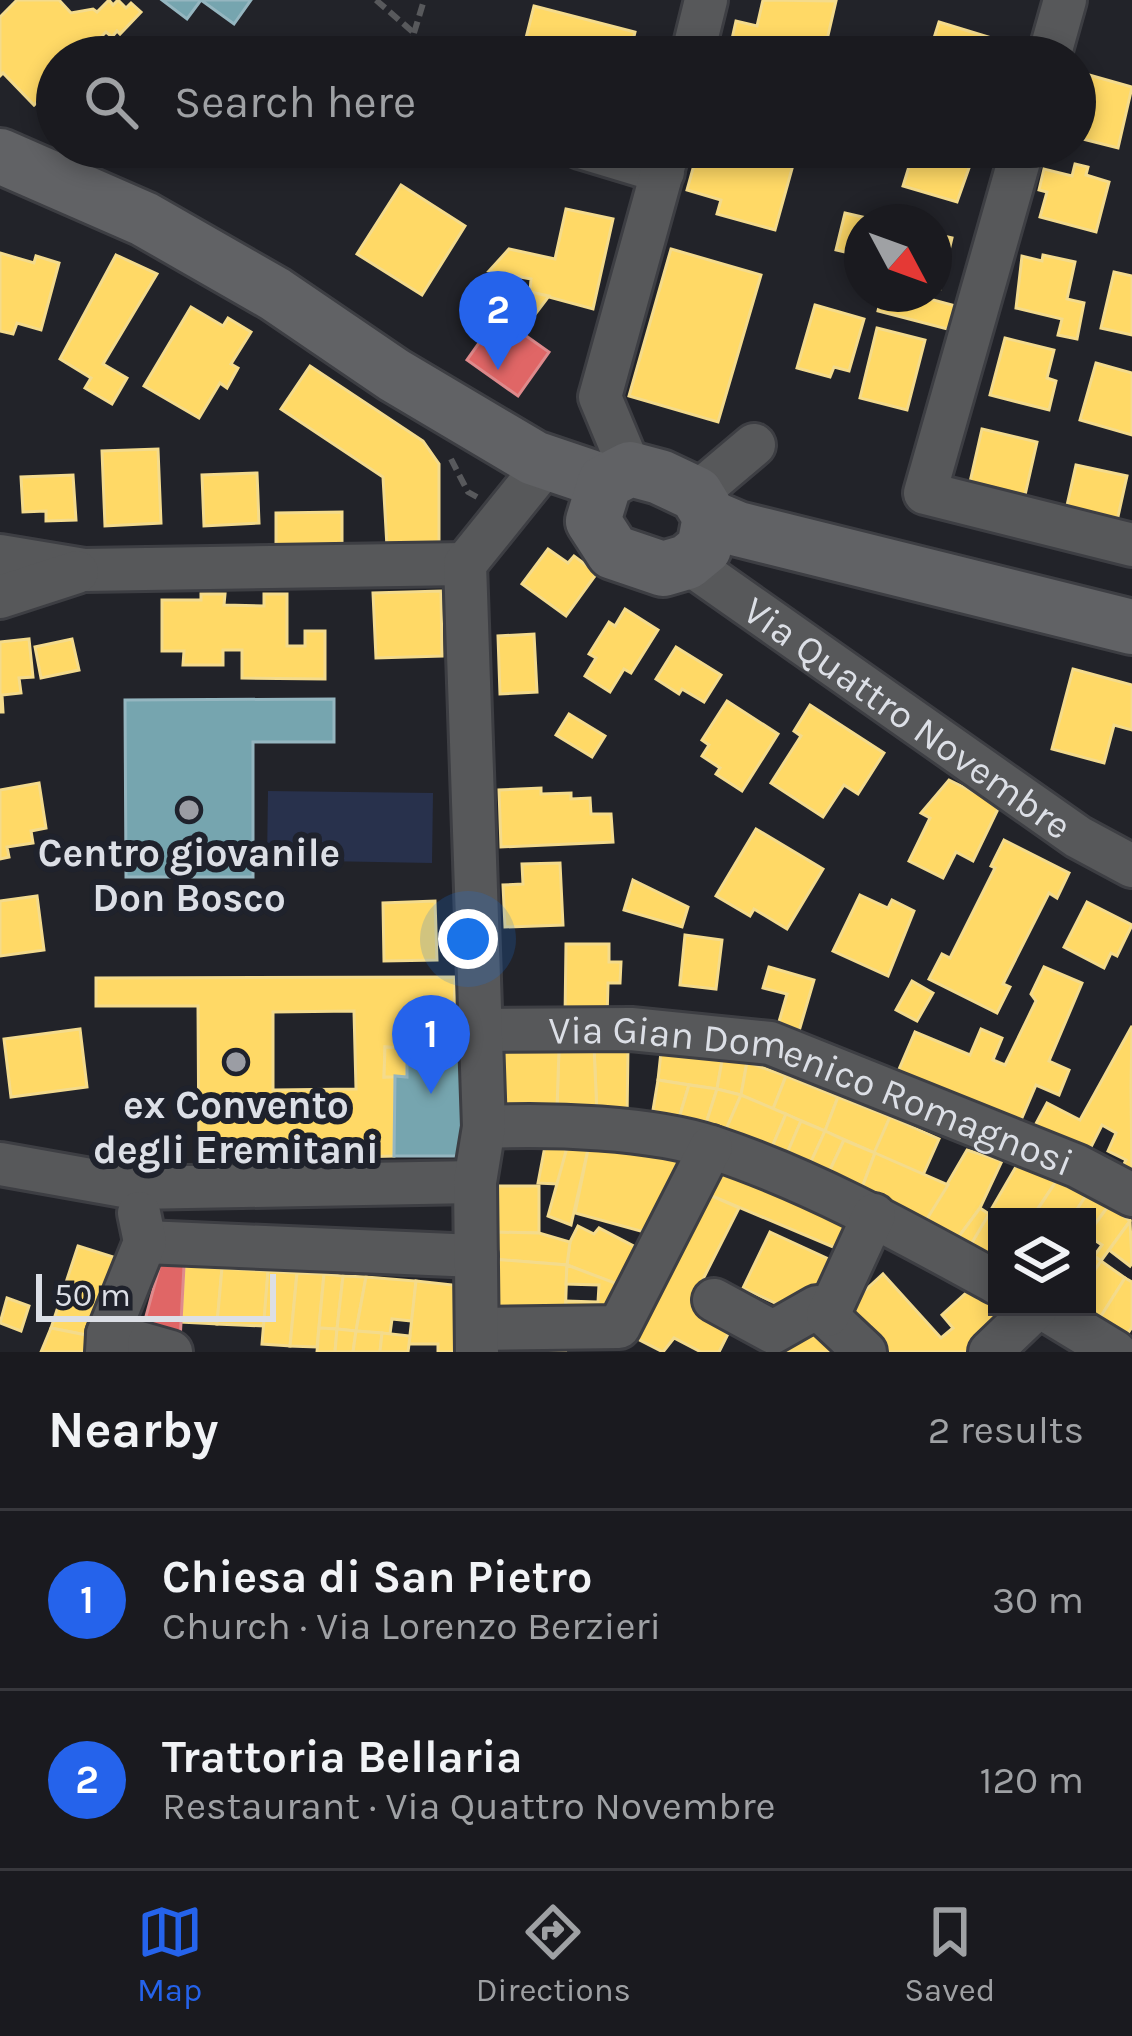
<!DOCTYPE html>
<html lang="en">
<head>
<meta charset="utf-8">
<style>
  :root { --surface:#1a1a1f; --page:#27272c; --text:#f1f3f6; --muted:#9fa1a4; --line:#38383d; --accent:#2563eb }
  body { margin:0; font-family:Karla,sans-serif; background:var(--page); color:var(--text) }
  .controls { position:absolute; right:36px; bottom:36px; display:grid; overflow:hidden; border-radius:0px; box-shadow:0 6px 18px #0003 }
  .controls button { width:108px; height:108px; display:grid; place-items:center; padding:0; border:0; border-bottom:3px solid var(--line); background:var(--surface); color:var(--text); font:60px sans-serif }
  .compass { position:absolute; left:844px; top:204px; width:108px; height:108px; border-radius:50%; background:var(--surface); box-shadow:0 6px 18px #0003; rotate:131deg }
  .scale { position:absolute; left:36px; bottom:30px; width:240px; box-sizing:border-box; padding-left:12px; border:6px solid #dcdfe6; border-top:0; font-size:33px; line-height:42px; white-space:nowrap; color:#dcdfe6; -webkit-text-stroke:9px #1f222c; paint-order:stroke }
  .you { position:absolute; left:468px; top:939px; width:42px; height:42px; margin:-30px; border:9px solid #fff; border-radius:50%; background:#1a73e8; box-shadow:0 0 0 18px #1a73e833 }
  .badge { display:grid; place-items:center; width:78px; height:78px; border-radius:50%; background:var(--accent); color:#fff; font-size:39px; font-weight:700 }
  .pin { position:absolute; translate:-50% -99px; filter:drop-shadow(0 3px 6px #0008) }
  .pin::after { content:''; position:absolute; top:63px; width:42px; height:36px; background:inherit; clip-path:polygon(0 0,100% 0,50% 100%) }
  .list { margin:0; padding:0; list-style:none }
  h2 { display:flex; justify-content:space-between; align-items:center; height:156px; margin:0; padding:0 48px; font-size:51px }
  h2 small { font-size:39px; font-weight:400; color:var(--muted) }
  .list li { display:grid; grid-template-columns:78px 1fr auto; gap:36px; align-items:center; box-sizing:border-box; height:180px; padding:0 48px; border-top:3px solid var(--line) }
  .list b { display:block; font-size:45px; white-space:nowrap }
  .list p { margin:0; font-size:39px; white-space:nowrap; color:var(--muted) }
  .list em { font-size:39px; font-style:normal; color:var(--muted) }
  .icon { flex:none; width:66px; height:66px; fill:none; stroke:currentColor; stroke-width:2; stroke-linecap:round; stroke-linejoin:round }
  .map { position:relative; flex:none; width:1132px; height:1352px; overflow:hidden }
  .search { position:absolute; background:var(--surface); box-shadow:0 6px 18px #0003; left:36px; right:36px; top:36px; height:132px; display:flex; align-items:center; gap:30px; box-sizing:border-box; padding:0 42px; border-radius:66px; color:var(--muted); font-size:45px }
  .sheet { height:516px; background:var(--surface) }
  nav { display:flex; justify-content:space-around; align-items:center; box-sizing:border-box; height:168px; border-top:3px solid var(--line); background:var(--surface); font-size:33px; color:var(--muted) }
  nav a { display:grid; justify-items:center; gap:6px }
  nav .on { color:var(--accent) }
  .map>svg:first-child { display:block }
  .green { fill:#28314c }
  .homes { fill:#ffd966; stroke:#f4db8c; stroke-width:3; fill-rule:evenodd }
  .shops { fill:#e06666; stroke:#df8a8c; stroke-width:3 }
  .public { fill:#76a5af; stroke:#95b6c0; stroke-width:3 }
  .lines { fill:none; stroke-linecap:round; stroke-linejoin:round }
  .minor-casing { stroke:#3d3e43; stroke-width:48 }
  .major-casing { stroke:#3d3e43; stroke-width:60 }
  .path { stroke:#58595c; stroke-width:6; stroke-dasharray:12 6; stroke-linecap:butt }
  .minor { stroke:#57585a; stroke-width:42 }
  .major { stroke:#616265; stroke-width:54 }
  .poi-dot { fill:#9b9da4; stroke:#1f222c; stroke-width:4.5 }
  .labels { text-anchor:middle; stroke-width:12; stroke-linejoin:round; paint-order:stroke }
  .street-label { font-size:39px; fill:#dcdfe6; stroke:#1f222c }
  .poi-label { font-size:39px; font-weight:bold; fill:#dcdfe6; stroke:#1f222c }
</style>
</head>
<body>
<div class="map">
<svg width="1132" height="1352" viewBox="0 0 1132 1352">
  <rect width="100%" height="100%" fill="#222329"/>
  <path class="green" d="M268,791L433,793L432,863L267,860Z"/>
  <g class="homes">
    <path d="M17,0H59L71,13L93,9L97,12L109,0L113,5L118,0L126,8L131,3L141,12L120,34L117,31L112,37L106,32L81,57H57V81L34,105L3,73L0,76V17Z"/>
    <path d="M763,0L836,1L823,57H728L736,21L757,26Z"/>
    <path d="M534,6L635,32L629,57H549L523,50Z"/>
    <path d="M939,22L1008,43L1004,57H928Z"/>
    <path d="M1075,71L1132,87L1118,148L1075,137Z"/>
    <path d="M699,147H798L775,230L717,214L721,200L687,190Z"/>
    <path d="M915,147L975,151L957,202L903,186Z"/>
    <path d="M1075,164L1088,167L1086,175L1109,182L1096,232L1040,217L1047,192L1039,190L1044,169L1072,176Z"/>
    <path d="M401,185L465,226L422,295L357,254Z"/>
    <path d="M566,209L613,219L593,309L530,292L531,279L489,271L509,249L555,259Z"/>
    <path d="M845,213L884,222H862V256L836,250Z"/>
    <path d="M934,234L952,238L940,289L934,288Z"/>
    <path d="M671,249L761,275L718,422L629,396Z"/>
    <path d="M0,253L34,263L36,256L59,263L41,330L17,323L13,334L0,331Z"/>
    <path d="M116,255L157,274L103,364L127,378L112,404L85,388L91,378L60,359Z"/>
    <path d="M1043,255L1075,262L1067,299L1084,303L1077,339L1058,335L1062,319L1016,308L1022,256L1042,261Z"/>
    <path d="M1114,272L1132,276V335L1101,328Z"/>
    <path d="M530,292L549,296L521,333L506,323Z"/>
    <path d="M882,294H911L956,306L951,330L878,311Z"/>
    <path d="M815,305L864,319L849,371L834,367L830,377L797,368Z"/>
    <path d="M191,307L223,326L228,318L251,332L231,364L238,368L227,388L220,383L199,418L144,386Z"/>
    <path d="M877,328L925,340L907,410L860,398Z"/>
    <path d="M1005,338L1054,350L1047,378L1056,381L1049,410L990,395Z"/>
    <path d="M1096,363L1132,373V435L1080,420Z"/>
    <path d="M310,366L423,441L439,464V545L387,547L383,477L281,409Z"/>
    <path d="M982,429L1037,442L1023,504L968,491Z"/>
    <path d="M158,449L161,523L105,526L102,451Z"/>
    <path d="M1076,465L1127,476L1115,530L1064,519Z"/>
    <path d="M257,473L259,523L204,526L202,475Z"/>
    <path d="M73,475L76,520L46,521V511L23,512L21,477Z"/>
    <path d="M342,512V547H276V513Z"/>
    <path d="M548,549L568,563L574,556L597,573L566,616L522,584Z"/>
    <path d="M441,591L442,656L376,658L373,593Z"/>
    <path d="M201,594H225L224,605L264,606V594H287V646H305V631H325V679L242,678V650H223V665H183L184,651H162V600H201Z"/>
    <path d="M625,609L658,630L631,673L624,669L610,692L585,676L596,658L589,654L609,622L615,626Z"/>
    <path d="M534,634L537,692L500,694L498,636Z"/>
    <path d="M29,639L33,677L19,678L21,693L2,695L3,712H0V642Z"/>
    <path d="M72,639L79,670L41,678L35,647Z"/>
    <path d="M676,647L721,675L704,702L682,689L679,694L656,679Z"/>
    <path d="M1073,669L1132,685V730L1114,725L1104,763L1052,749Z"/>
    <path d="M727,701L778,734L742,791L716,774L720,768L702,756L709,745L702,740Z"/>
    <path d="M810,705L884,753L858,794L844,785L823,817L771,783L801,736L794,731Z"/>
    <path d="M569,714L605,736L592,757L556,735Z"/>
    <path d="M949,780L1000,805L973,861L956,852L943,878L909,861L930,818L921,813Z"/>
    <path d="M39,783L46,828L31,831L33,843L7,847L9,857L0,859V790Z"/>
    <path d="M541,788V794L571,793V799L590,798L591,814H611L613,842L501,847L499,790Z"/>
    <path d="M756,829L823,869L787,929L754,909L750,916L716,896Z"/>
    <path d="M1004,840L1069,873L1057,898L1049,893L1003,984L1010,987L997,1013L929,979L942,954L950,958L995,868L991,866Z"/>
    <path d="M560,863L563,925L505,927L503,885L523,884L522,864Z"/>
    <path d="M633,880L688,907L682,927L624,910Z"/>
    <path d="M860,895L888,908L892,900L914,911L888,976L833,951Z"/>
    <path d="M37,896L44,950L0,956V901Z"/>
    <path d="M435,901L437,960L384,961L383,903Z"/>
    <path d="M1087,902L1132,925L1117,956L1111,953L1104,968L1064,947Z"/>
    <path d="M685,935L722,940L716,989L680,985Z"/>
    <path d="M566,944H609V962H621L620,983H608L607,1019H565Z"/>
    <path d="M769,967L814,980L797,1038L776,1032L787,994L763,988Z"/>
    <path d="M1044,967L1082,983L1049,1061L1069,1070L1059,1095L1036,1085L1018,1127L894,1081L915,1032L970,1055L981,1029L1002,1038L993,1060L1005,1065L1036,1001L1031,994Z"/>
    <path d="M455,977L454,1019L409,1016L396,1030V1048L385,1047L384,1077L395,1076L394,1156L199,1161L198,1006H96V978ZM354,1011L356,1089L273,1090V1012Z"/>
    <path d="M912,981L933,993L917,1021L896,1010Z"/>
    <path d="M1132,1026L1131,1088L1132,1179L1121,1170L1126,1160L1108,1151L1116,1133L1102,1125L1088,1153L1031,1133L1047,1103L1080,1120Z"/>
    <path d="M80,1029L87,1087L11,1097L4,1039Z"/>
    <path d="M628,1046L627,1121L597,1115L594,1047Z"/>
    <path d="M385,1047L407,1048V1077H384Z"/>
    <path d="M594,1047L597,1115L557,1108L559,1049Z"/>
    <path d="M559,1049L557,1108L505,1106L503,1052Z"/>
    <path d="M661,1052L723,1055L717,1089L658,1080Z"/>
    <path d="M723,1055L747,1062L741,1095L717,1089Z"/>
    <path d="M747,1062L786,1076L773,1109L741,1095Z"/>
    <path d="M786,1076L838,1097L825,1131L773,1109Z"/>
    <path d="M658,1080L689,1085L676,1128L651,1122Z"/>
    <path d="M689,1085L717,1089L702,1136L676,1128Z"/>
    <path d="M717,1089L741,1095L721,1141L702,1136Z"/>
    <path d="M741,1095L786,1114L767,1159L721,1141Z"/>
    <path d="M838,1097L890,1117L875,1153L825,1131Z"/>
    <path d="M786,1114L801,1121L782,1165L767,1159Z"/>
    <path d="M890,1117L939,1139L923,1175L874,1153Z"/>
    <path d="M801,1121L825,1131L804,1177L782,1165Z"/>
    <path d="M825,1131L844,1140L823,1185L804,1177Z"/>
    <path d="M844,1140L875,1153L857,1201L823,1185Z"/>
    <path d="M546,1141L568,1144L558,1184L538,1183Z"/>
    <path d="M568,1144L589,1145L571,1225L548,1216Z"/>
    <path d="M589,1145L690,1162L655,1235L575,1213Z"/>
    <path d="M967,1150L1002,1161L980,1208L954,1243L922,1227Z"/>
    <path d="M875,1153L948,1185L922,1227L857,1201Z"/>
    <path d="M714,1159L855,1213L838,1249L698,1190Z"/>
    <path d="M1017,1165L1059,1177L1032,1217H997V1271L967,1251Z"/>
    <path d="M1059,1177L1089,1191L1072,1217L1034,1215Z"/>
    <path d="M494,1186H539V1233L492,1232Z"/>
    <path d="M698,1190L739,1208L693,1299L735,1320L719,1352H701L674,1338L663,1352L626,1333Z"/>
    <path d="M1089,1191L1109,1205L1087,1235V1217H1072Z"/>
    <path d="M1109,1205L1130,1221L1101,1261L1094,1256L1102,1245L1087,1235Z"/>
    <path d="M980,1208L989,1214L967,1251L954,1243Z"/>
    <path d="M1130,1221L1132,1263L1130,1266L1109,1250Z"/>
    <path d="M578,1226L594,1234L599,1228L647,1253L629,1289L567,1265L570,1242Z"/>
    <path d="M492,1232L539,1233L570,1242L567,1265L491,1259Z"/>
    <path d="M770,1232L835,1262L824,1285L819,1283L813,1296L790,1310L743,1288Z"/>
    <path d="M78,1246L129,1262L101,1338L51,1328Z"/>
    <path d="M1087,1251L1101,1261L1087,1282Z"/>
    <path d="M491,1259L567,1265L565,1321L489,1319Z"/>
    <path d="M1101,1261L1125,1278L1091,1332L1070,1307H1087V1282Z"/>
    <path d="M567,1265L615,1283L614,1322L565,1321L566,1301L598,1302L599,1285L566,1284Z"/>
    <path d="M184,1266L222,1268L217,1324L181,1322Z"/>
    <path d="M222,1268L268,1271L264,1326L217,1324Z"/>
    <path d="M268,1271L297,1273L290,1346L262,1344Z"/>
    <path d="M297,1273L324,1274L317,1347L290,1346Z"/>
    <path d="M324,1274L343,1276L337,1329L319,1328Z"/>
    <path d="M883,1274L941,1338L953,1328L942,1315L976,1284L1008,1320L973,1352H886L846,1308Z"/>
    <path d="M343,1276L366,1277L356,1331L337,1329Z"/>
    <path d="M366,1277L416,1281L412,1321L392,1319L390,1334L356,1331Z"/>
    <path d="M1125,1278L1132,1282V1327L1119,1347L1091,1332Z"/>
    <path d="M416,1281L471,1287L467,1352H438V1344H409Z"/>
    <path d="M7,1298L29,1306L21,1331L0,1323Z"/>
    <path d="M810,1324L832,1352H775Z"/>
    <path d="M51,1328L101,1338L99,1352H41Z"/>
    <path d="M319,1328L337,1329L335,1352H317Z"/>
    <path d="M337,1329L356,1331L353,1352H335Z"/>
    <path d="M356,1331L382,1333L380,1352H353Z"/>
    <path d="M382,1333L410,1336L408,1352H380Z"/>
    <path d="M551,1342L552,1351L567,1352H499L498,1346Z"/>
  </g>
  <g class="shops">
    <path d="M498,316L549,352L518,396L467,360Z"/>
    <path d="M161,1261L184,1266L180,1341L142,1331Z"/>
  </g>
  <g class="public">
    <path d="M162,0H251L234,24L201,0L187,19Z"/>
    <path d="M334,699V742H253V877H126L125,700Z"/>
    <path d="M409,1016H429L449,1039L468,1040L466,1156H394L395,1076L407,1077V1048H396V1030Z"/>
  </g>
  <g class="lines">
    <defs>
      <g id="minor">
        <path d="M692,57L706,0"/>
        <path d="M1049,57L1065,0"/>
        <path d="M580,147L663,172"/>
        <path d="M1023,147L925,493L1132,545"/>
        <path d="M630,469L600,397L669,147"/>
        <path d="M696,494L754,445"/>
        <path d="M0,556L84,570L465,564"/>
        <path id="s1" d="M687,562L1078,837L1132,866"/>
        <path d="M0,597L77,572"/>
        <path id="s2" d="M480,1030L631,1029L770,1043L1077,1166L1132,1195"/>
        <path d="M484,1127C550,1124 651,1127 714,1148C813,1181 906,1233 997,1283"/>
        <path d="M0,1164L135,1188L475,1182"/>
        <path d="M145,1242L476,1256"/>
        <path d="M714,1300L773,1332L817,1307L865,1352"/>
        <path d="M1041,1307L1115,1352"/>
        <path d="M828,1315L874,1215"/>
        <path d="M477,1329L619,1327L711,1147"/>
        <path d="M108,1334L171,1352"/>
        <path d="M107,1352L108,1334L145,1242L139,1213"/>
        <path d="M477,1352L475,1182L484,1127L465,564L536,476"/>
        <path d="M990,1352L1037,1307"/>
      </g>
      <g id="major">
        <path d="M0,156L144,219L275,294L394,375L534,458L605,482"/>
        <path d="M710,517L704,548L687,562L663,569L613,552L593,521L605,482L630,469L660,477L696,494L710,517L738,529L1132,627"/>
      </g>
    </defs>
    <use href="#minor" class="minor-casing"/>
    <use href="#major" class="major-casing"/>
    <g class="path">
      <path d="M376,0L414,33L407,57"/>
      <path d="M414,33L424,0"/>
      <path d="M451,459L468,492L477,497"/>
    </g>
    <use href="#minor" class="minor"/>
    <use href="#major" class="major"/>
  </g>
  <g class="poi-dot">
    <circle cx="189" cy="810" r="12"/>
    <circle cx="236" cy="1062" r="12"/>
  </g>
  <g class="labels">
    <g class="street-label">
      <text dy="14" stroke="none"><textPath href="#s1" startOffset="270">Via Quattro Novembre</textPath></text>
      <text dy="14" stroke="none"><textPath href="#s2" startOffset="342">Via Gian Domenico Romagnosi</textPath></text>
    </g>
    <g class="poi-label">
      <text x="189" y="866">Centro giovanile<tspan x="189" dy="45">Don Bosco</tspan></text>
      <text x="236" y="1118">ex Convento<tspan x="236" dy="45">degli Eremitani</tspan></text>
    </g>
  </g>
</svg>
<div class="controls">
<button><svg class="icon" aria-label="layers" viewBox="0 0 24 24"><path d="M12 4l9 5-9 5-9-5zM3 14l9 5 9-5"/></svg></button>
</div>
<svg class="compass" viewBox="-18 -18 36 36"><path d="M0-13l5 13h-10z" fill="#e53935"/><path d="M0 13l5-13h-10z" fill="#9fa1a4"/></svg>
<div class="scale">50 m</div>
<div class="you"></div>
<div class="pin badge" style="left:431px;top:1094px">1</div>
<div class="pin badge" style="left:498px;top:370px">2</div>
<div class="search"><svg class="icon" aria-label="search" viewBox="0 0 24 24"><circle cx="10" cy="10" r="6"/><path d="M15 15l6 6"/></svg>Search here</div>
</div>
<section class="sheet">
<h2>Nearby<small>2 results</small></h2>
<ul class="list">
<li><span class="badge">1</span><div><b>Chiesa di San Pietro</b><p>Church · Via Lorenzo Berzieri</p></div><em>30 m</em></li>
<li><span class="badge">2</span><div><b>Trattoria Bellaria</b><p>Restaurant · Via Quattro Novembre</p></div><em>120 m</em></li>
</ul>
</section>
<nav>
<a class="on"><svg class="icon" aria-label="map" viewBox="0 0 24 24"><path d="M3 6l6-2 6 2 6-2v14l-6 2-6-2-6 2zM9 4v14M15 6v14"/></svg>Map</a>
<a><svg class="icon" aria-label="directions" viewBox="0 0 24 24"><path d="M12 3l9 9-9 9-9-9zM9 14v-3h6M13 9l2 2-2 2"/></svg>Directions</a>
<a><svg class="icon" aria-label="saved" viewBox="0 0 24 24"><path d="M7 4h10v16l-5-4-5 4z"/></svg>Saved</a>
</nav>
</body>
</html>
